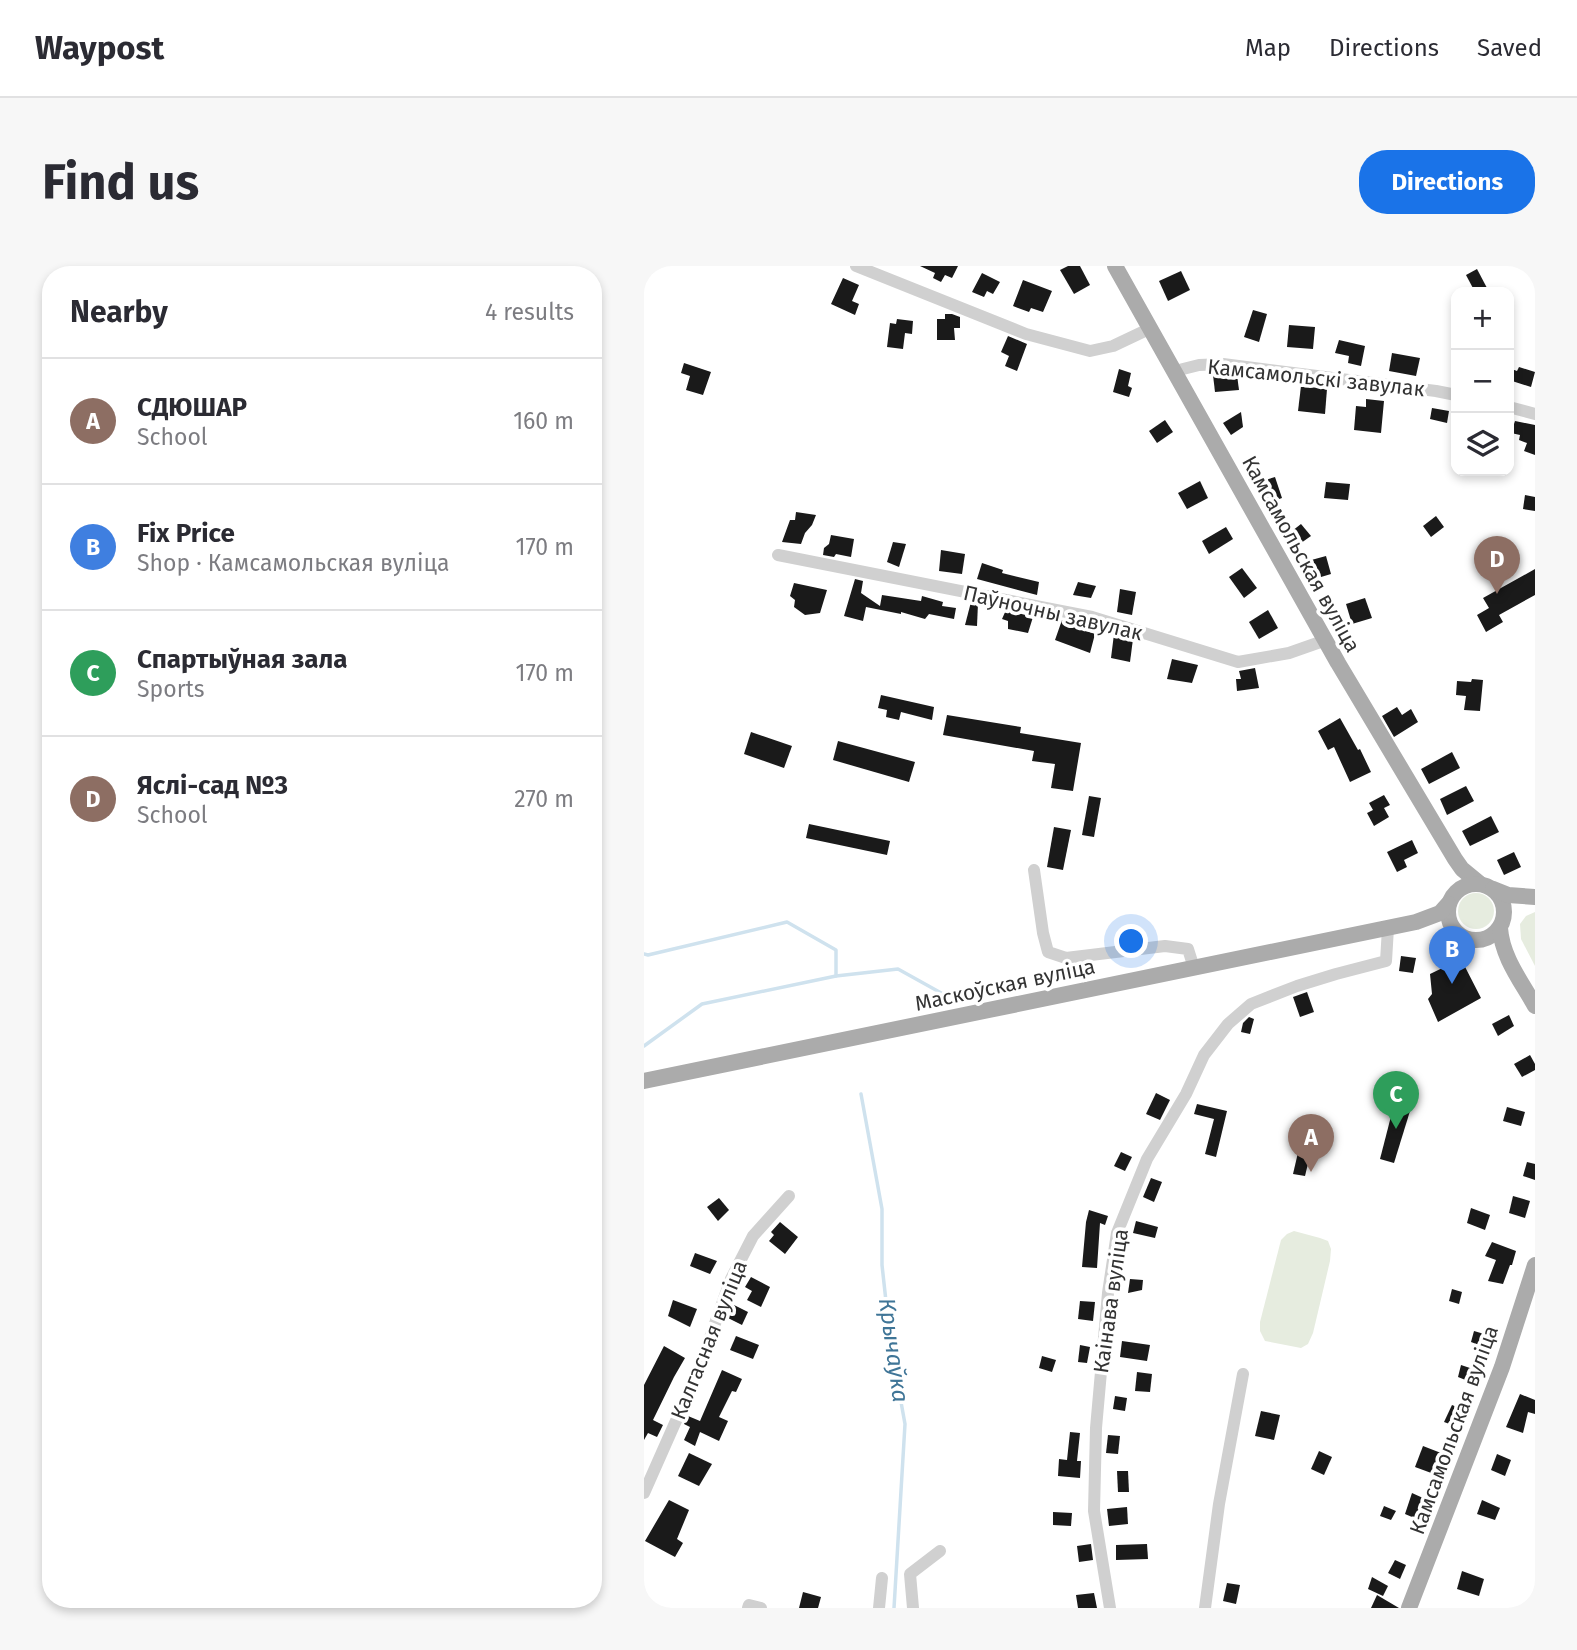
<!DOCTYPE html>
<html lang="en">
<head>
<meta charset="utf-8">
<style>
  :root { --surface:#fff; --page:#f7f7f7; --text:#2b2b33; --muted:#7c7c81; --line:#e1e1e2; --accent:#1a73e8 }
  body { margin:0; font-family:"Fira Sans",sans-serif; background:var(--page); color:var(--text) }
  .controls { position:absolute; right:21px; top:21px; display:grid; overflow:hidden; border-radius:14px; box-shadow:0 4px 10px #0003 }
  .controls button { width:63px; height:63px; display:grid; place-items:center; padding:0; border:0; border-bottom:2px solid var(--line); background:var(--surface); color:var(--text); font:35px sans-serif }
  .you { position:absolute; left:488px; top:676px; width:24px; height:24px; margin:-18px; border:5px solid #fff; border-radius:50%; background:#1a73e8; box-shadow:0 0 0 10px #1a73e833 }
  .badge { display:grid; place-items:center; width:46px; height:46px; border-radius:50%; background:var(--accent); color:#fff; font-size:23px; font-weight:700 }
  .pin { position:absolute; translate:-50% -58px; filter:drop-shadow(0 2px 4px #0008) }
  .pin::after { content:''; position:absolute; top:37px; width:24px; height:21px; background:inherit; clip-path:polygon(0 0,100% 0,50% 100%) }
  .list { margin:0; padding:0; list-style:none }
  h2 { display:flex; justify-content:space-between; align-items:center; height:91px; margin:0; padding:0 28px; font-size:30px }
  h2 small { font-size:23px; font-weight:400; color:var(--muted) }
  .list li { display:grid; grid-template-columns:46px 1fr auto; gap:21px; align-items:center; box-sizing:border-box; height:126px; padding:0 28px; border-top:2px solid var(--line) }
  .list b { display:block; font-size:26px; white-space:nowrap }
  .list p { margin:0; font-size:23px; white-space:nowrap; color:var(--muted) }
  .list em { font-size:23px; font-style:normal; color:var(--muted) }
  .icon { flex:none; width:38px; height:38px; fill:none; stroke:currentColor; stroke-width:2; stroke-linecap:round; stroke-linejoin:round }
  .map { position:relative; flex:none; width:891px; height:1342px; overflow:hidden; border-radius:28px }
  header { display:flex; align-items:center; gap:42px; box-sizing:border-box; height:98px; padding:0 35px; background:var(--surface); border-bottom:2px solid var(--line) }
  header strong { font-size:33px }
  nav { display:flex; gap:38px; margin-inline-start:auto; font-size:24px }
  .intro { display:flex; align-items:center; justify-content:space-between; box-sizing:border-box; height:168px; padding:0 42px }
  h1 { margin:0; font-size:49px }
  .button { padding:18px 32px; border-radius:28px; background:var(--accent); color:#fff; font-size:24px; font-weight:700 }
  main { display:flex; gap:42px; padding:0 42px }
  aside { flex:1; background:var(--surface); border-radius:28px; box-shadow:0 4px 10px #0003 }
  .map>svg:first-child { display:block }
  .green { fill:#e6ecdf }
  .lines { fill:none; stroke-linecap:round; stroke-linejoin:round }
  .stream { stroke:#cfe2ee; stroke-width:3.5 }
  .building { fill:#1a1a1a }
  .minor { stroke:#d0d0d0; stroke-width:12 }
  .major { stroke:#ababab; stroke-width:16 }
  .labels { text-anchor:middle; stroke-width:7; stroke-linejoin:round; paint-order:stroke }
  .street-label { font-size:21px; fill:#333; stroke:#fff }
  .water-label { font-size:23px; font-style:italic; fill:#3f7597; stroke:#fff }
</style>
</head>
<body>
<header>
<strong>Waypost</strong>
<nav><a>Map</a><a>Directions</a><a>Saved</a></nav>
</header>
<div class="intro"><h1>Find us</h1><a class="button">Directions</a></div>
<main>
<aside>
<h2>Nearby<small>4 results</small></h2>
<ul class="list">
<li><span class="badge" style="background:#8d6e63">A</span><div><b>СДЮШАР</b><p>School</p></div><em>160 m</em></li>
<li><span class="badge" style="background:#3f7fe0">B</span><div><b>Fix Price</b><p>Shop · Камсамольская вуліца</p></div><em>170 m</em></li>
<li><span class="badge" style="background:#2e9e5b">C</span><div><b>Спартыўная зала</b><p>Sports</p></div><em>170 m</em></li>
<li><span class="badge" style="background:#8d6e63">D</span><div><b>Яслі-сад №3</b><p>School</p></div><em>270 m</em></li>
</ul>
</aside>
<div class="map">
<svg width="891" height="1342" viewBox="0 0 891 1342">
  <rect width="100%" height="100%" fill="#fff"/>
  <g class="green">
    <circle cx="832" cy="645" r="18"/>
    <path d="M891,646V700L877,673L876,658L882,650Z"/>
    <path d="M650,965L676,972L684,975L687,983L686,995L669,1067L664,1078L657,1082L621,1075L616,1065V1056L637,974L643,968Z"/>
  </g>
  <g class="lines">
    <g class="stream">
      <path d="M0,688L4,689L143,656L192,684V710"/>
      <path d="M0,780L58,738L192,710L254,703L299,728L311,729"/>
      <path d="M217,828L238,943V999L247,1081L261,1158L250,1342"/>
    </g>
  </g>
  <g class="building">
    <path d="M276,0H314L308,12L301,9L297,16L289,12L291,7Z"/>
    <path d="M424,0H436L446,19L430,28L416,4Z"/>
    <path d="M833,3L843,22L831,26L822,9Z"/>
    <path d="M537,5L546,24L524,35L515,15Z"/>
    <path d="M338,7L356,16L349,28L343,25L340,31L328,26Z"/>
    <path d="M199,12L215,19L208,35L215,38L211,49L187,38Z"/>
    <path d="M379,14L408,25L399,46L387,42L385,46L369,40Z"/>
    <path d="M609,44L623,48L615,76L600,71Z"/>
    <path d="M301,48H308L316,51V62H310L311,74H293V53H301Z"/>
    <path d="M253,53L269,55L268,68L261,67L259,83L243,81L246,57L252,58Z"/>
    <path d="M645,59L671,61L669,83L643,81Z"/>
    <path d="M364,70L383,78L373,105L361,100L365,90L357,86Z"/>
    <path d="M695,74L721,80L717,100L704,97L705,90L691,87Z"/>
    <path d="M748,87L776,92L772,110L745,105Z"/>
    <path d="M40,97L67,106L59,129L42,124L46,110L37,107Z"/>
    <path d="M875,101L891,106L887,121L865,114V102L873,105Z"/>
    <path d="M475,103L487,107L484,120L488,122L485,131L469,126Z"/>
    <path d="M584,107L593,109L595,124L571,126L569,109Z"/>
    <path d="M657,120L683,123L681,148L654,145Z"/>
    <path d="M722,133L740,135L737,167L710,164L712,140L722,141Z"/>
    <path d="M788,142L805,145L803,157L786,153Z"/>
    <path d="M597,146L599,161L587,169L579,157Z"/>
    <path d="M521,154L529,166L513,177L505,165Z"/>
    <path d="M871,155L891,159V189L880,185L883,177L875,174L876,169L867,167Z"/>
    <path d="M631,211L638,232L625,237L618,215Z"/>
    <path d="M556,215L564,232L543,243L534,227Z"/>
    <path d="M682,216L706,218L704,234L680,232Z"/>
    <path d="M881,229L891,231V245L879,243Z"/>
    <path d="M152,246L172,249L168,259L161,267L157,278L138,276L146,254H151Z"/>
    <path d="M792,250L800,261L787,271L779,260Z"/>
    <path d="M657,258L667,270L657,277L648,265Z"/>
    <path d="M582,261L589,273L565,288L558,275Z"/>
    <path d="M187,269L210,273L207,291L192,288L190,291L179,289L180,282L185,278Z"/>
    <path d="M249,276L262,278L255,301L243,296Z"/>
    <path d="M297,284L321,288L318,308L295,305Z"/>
    <path d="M682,290L687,308L677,311L676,307L664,311L660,296Z"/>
    <path d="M338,297L359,304L358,307L395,316L393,329L333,313Z"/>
    <path d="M598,302L613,322L600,332L585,311Z"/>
    <path d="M891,303V329L855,349L859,356L842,366L833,349L845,342L839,332Z"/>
    <path d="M211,313L219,315L217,327L236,340L238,329L277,335L278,330L299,336L298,340L312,342L310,353L285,348L281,353L257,346V348L222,341L219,355L200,350Z"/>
    <path d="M434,316L452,320L447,332L429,329Z"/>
    <path d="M150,317L183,324L176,347L161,349L150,341L151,334L146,330Z"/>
    <path d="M476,323L492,326L488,349L473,346Z"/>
    <path d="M721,332L728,352L708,358L702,338Z"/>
    <path d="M327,336L334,337L333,360L321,359Z"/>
    <path d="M362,344L389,351L384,367L364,363V355L358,353Z"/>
    <path d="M624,344L634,362L615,373L605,356Z"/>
    <path d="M418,354L431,357L434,362L451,368L446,387L411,374Z"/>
    <path d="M470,368L489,373L486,396L467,392Z"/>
    <path d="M528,393L554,399L548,417L523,413Z"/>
    <path d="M611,402L615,422L593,425L592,413H597L595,405Z"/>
    <path d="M828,413L839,414L836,445L820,444L822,430L812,429L813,415L827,416Z"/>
    <path d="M237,429L290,441L288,454L257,446L255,454L242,451L243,444L234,442Z"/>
    <path d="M753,441L758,449L767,443L774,456L750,471L738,450Z"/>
    <path d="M303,449L377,461L376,467L437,477L429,525L407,522L411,498L388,495L390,485L299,469Z"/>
    <path d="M696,452L714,484L716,483L727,506L706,516L690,481L684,484L674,465Z"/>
    <path d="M107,466L148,480L140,502L100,488Z"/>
    <path d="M194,475L271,496L265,516L189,494Z"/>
    <path d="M808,486L816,502L785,518L777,503Z"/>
    <path d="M822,520L830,535L803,549L796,533Z"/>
    <path d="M740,529L746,539L740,542L745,551L730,560L723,547L729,544L725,537Z"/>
    <path d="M445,530L457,532L450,571L438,569Z"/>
    <path d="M847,550L855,566L826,580L818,565Z"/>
    <path d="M165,558L246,575L243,589L162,572Z"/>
    <path d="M410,561L427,564L419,604L403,601Z"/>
    <path d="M768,574L774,587L760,594L763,601L753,606L743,586Z"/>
    <path d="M870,586L877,601L860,609L853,594Z"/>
    <path d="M757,690L772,692L769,707L755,705Z"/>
    <path d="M817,693L837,732L794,756L784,733L788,728L786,708Z"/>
    <path d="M663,726L670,746L656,751L649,731Z"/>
    <path d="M865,749L870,760L854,770L848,758Z"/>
    <path d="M605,751L610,753L606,768L597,766L599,757Z"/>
    <path d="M886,789L891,798V804L878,811L870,798Z"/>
    <path d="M512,827L526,834L516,854L502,848Z"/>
    <path d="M753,827L770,832L750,897L736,893Z"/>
    <path d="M553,838L583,845L572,891L561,888L570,853L550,848Z"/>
    <path d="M863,841L881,846L877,860L859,855Z"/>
    <path d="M656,878L668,881L661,910L649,908Z"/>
    <path d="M477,886L488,891L481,905L470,900Z"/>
    <path d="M883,896L891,898V914L879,910Z"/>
    <path d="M507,912L518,916L510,936L499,931Z"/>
    <path d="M869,930L886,935L881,952L865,947Z"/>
    <path d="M75,932L85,944L74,955L63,941Z"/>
    <path d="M827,942L846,949L841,964L823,957Z"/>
    <path d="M445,944L464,950L461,959L456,957L453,1002L438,1001L442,956Z"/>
    <path d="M492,955L514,961L511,972L489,967Z"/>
    <path d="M136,956L154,971L141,988L125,975L130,969L127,966Z"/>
    <path d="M848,976L872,985L868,999H866L859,1018L844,1015L852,994L841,990Z"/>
    <path d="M51,987L73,995L66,1008L46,1000Z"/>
    <path d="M107,1011L126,1021L117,1041L103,1034L108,1025L101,1021Z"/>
    <path d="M486,1013L499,1014L498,1024L484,1027Z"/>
    <path d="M808,1023L818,1026L815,1038L805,1035Z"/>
    <path d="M29,1034L53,1043L46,1061L24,1050Z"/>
    <path d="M436,1035L451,1036L449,1055L434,1053Z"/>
    <path d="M90,1039L104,1046L98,1059L84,1052Z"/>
    <path d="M830,1065L847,1070L843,1082L827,1076Z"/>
    <path d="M92,1070L115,1079L109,1093L86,1084Z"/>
    <path d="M478,1075L506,1079L503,1095L476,1091Z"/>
    <path d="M436,1079L446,1081L443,1097L434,1096Z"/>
    <path d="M20,1080L41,1092L30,1111L9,1154L19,1159L13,1171L4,1167L0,1174V1119Z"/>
    <path d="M398,1090L412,1094L408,1106L395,1102Z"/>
    <path d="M817,1099L832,1104L829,1117L814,1111Z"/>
    <path d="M78,1104L98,1113L92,1126L88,1125L75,1151L84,1155L75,1175L56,1166L51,1180L40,1174L46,1161L40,1158L44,1150L56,1155Z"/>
    <path d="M493,1106L508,1108L506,1126L491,1125Z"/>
    <path d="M876,1128L891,1134V1148L884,1146L879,1167L862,1161Z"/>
    <path d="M471,1130L483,1132L481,1145L469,1143Z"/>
    <path d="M808,1139L818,1143L811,1160L800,1156Z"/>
    <path d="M617,1145L636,1149L630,1174L611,1170Z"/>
    <path d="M426,1166L436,1167L433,1195H437L436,1212L414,1210L415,1193L423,1194Z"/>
    <path d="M464,1169L476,1170L474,1188L462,1187Z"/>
    <path d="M779,1180L797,1187L790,1208L771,1201Z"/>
    <path d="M675,1185L688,1191L680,1209L667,1203Z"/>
    <path d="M45,1187L68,1198L55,1220L34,1210Z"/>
    <path d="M853,1188L867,1194L861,1210L847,1204Z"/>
    <path d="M473,1205H484L485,1226H474Z"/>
    <path d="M768,1227L790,1237L782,1257L761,1248Z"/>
    <path d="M25,1234L45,1244L33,1273L39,1277L31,1291L1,1275Z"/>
    <path d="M838,1234L856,1242L851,1254L833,1248Z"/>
    <path d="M740,1240L752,1245L747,1254L736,1250Z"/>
    <path d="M483,1241L484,1258L465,1260L463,1243Z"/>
    <path d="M409,1246L428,1247L427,1260L409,1259Z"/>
    <path d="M447,1278L449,1294L435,1296L433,1280Z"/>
    <path d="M503,1278L504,1293L472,1294V1279Z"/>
    <path d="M751,1294L762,1299L756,1313L744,1307Z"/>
    <path d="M818,1305L840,1313L835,1330L813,1323Z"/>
    <path d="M728,1311L744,1320L739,1330L724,1323Z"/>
    <path d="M583,1317L596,1319L592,1338L579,1335Z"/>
    <path d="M159,1326L177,1331L174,1342H155Z"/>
    <path d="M450,1327L453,1342H434L432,1329Z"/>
    <path d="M733,1329L755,1342H727Z"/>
  </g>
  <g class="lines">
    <g class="minor">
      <path d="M212,0L382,68L446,85L469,80L507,62"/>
      <path d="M531,105L555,99L579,98L792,125L812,129"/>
      <path d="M865,141L891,148"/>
      <path d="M134,289L448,351L594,396L645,387L682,374"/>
      <path d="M390,604L399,667L404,686L422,692L521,680L544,683L550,702"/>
      <path d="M0,1227L54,1105L87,1013L109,970L145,930"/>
      <path d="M104,1342L105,1339L117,1342"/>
      <path d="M235,1342L238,1312"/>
      <path d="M269,1342L266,1308L296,1285"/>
      <path d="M466,1342L450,1245L452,1162L464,1027L473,967L503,893L542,828L560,789L584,758L607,738L653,720L692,708L742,695L744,662"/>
      <path d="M561,1342L575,1238L599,1108"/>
    </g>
    <g class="major">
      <path d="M471,0L694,397L811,593L818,603L835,617"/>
      <circle cx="832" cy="646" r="28"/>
      <path d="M849,623L864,629L891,631"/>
      <path d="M856,662C858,691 877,715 891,740"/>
      <path d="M0,815L772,656L796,647L804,638"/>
      <path d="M765,1342L858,1101L891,999"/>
    </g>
  </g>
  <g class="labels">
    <g class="street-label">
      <text transform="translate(672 112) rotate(6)" y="7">Камсамольскі завулак</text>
      <text transform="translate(657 288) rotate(61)" y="7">Камсамольская вуліца</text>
      <text transform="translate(409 347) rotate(13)" y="7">Паўночны завулак</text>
      <text transform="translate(361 719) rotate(-12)" y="7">Маскоўская вуліца</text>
      <text transform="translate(467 1035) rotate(-82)" y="7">Каінава вуліца</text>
      <text transform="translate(65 1074) rotate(-68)" y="7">Калгасная вуліца</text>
      <text transform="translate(810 1164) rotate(-70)" y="7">Камсамольская вуліца</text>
    </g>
    <g class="water-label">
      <text transform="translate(250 1084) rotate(82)" y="8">Крычаўка</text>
    </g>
  </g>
</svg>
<div class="controls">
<button>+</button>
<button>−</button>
<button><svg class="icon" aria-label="layers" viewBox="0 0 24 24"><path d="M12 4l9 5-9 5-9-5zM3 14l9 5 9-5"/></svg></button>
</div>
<div class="you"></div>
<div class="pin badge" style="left:667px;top:906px;background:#8d6e63">A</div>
<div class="pin badge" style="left:808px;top:718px;background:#3f7fe0">B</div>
<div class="pin badge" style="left:752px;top:863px;background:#2e9e5b">C</div>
<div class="pin badge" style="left:853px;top:328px;background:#8d6e63">D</div>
</div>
</main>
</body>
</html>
